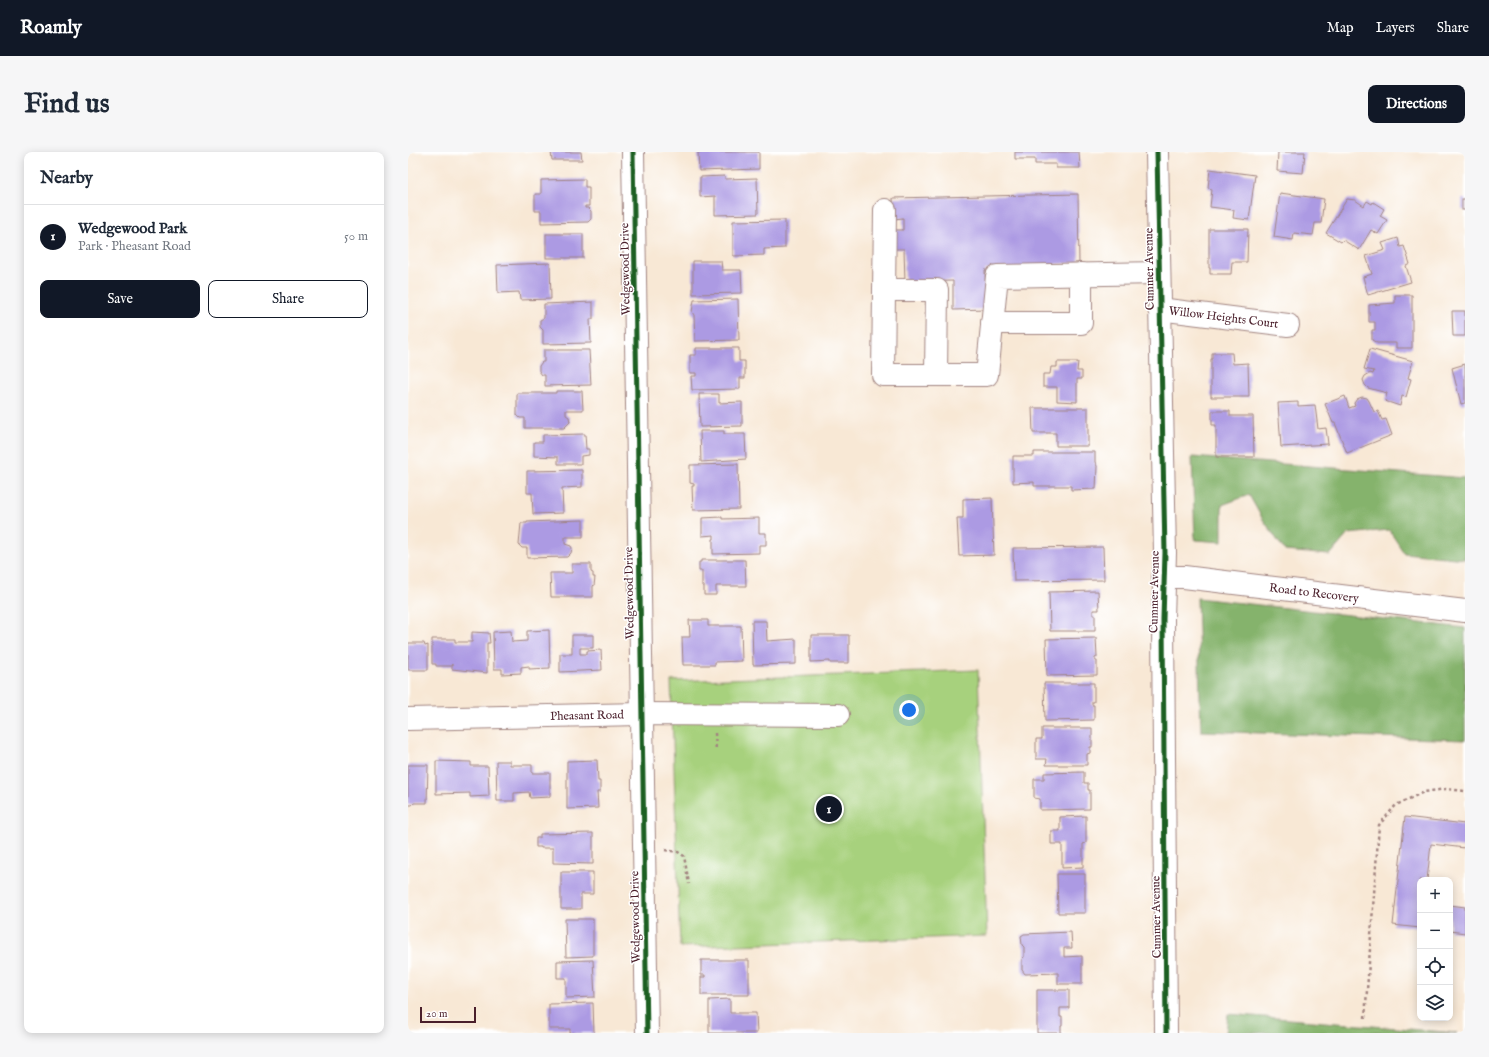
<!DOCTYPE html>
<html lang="en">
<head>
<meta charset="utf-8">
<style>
  :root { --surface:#fff; --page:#f6f6f7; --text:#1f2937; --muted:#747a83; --line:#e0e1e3; --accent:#111827 }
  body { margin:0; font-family:"IM FELL English",serif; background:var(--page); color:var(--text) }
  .controls { position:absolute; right:12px; bottom:12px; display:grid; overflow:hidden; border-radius:8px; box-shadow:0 2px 10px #0003 }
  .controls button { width:36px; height:36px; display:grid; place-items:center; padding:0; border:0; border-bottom:1px solid var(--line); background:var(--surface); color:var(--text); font:20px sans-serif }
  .scale { position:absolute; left:12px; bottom:10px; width:56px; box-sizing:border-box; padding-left:4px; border:2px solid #4a1f2b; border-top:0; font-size:11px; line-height:14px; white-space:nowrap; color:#4a1f2b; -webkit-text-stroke:3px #fff; paint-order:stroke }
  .you { position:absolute; left:501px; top:558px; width:14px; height:14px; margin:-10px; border:3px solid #fff; border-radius:50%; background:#1a73e8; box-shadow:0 0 0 6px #1a73e833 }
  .badge { display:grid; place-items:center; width:26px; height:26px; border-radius:50%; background:var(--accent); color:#fff; font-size:13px; font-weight:700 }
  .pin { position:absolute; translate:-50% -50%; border:2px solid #fff; box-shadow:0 1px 4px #0006 }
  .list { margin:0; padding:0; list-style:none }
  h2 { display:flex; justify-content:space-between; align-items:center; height:52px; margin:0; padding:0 16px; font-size:17px }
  h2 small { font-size:13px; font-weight:400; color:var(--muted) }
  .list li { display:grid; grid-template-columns:26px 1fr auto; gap:12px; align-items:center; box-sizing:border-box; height:64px; padding:0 16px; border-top:1px solid var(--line) }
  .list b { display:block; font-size:15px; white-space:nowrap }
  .list p { margin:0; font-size:13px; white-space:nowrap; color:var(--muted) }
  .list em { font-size:13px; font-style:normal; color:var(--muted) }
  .actions { display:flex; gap:8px; padding:12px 16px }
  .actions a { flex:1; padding:9px 0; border:1px solid var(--accent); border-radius:8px; text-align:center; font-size:14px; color:var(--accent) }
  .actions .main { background:var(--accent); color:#fff }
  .icon { flex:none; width:22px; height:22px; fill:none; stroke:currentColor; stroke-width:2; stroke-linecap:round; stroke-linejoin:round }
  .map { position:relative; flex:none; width:1057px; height:881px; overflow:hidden; border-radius:8px }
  header { display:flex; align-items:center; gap:24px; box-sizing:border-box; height:56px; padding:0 20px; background:var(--accent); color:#fff }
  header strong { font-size:19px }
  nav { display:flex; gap:22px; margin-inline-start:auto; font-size:14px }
  .intro { display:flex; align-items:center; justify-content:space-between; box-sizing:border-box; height:96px; padding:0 24px }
  h1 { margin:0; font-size:28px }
  .button { padding:10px 18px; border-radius:8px; background:var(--accent); color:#fff; font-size:14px; font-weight:700 }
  main { display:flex; gap:24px; padding:0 24px }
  aside { flex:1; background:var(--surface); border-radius:8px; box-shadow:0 2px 10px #0003 }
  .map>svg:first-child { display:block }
  .green { fill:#a7d17d; stroke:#787854 }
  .forest { fill:#85b36c; stroke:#68694c }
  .building { fill:#ac9ae3 }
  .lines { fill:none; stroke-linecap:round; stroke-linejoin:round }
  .minor-casing { stroke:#a18480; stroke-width:24 }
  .path { stroke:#a18480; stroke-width:2.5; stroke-dasharray:3 3; stroke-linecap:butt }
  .minor { stroke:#fff; stroke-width:22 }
  .cycleway-casing { stroke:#fff; stroke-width:8 }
  .cycleway { stroke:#1b5e20; stroke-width:5 }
  .labels { text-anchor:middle; stroke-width:3; stroke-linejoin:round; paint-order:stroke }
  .street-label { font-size:12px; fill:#4a1f2b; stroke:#fff }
</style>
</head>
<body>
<header>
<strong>Roamly</strong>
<nav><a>Map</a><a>Layers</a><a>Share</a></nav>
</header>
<div class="intro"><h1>Find us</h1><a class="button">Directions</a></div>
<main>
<aside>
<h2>Nearby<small></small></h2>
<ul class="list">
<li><span class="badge">1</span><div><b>Wedgewood Park</b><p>Park · Pheasant Road</p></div><em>50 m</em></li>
</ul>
<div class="actions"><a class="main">Save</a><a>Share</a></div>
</aside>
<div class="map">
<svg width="1057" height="881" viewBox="0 0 1057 881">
  <rect width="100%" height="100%" fill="#fff"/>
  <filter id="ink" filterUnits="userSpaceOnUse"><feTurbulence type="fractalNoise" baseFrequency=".025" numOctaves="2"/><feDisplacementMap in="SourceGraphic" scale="8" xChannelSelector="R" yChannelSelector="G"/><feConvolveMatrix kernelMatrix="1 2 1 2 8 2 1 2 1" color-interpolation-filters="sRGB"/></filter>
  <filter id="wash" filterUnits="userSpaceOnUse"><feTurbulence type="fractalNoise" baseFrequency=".012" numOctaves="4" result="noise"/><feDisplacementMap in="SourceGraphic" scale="16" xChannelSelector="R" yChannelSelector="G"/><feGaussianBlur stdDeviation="0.9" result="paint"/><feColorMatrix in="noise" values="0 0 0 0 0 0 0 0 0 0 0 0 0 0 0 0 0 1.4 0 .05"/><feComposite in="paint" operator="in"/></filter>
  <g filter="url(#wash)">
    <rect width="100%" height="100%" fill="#f8e8d5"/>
    <path class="green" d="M570,518L579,784L272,795L263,529Z"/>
    <g class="forest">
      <path d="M784,305L1057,326V407L996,401L981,378L940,382L922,403L877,399L854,366L841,343L814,353V390L787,388Z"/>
      <path d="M789,446L1057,476V588L793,579Z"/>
      <path d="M820,862L1049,881H818Z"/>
    </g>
    <g id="blocks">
      <g class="building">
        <path d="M143,0H173L174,8H144Z"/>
        <path d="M290,0H351V17L291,19Z"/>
        <path d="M607,0H671L672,16H648V12H627V7H607Z"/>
        <path d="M870,0H897L895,21L869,19Z"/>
        <path d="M802,17L847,23L841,68L825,66L826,58L802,55L804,37L800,36Z"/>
        <path d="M317,24V27L349,26L350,62L307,63V44L292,45V25Z"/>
        <path d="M177,27V35H181V54H177V56H180L183,59V67L180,70L133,71V59H127V42H133V28Z"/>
        <path d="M872,41L916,47L913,71H907L905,83L886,81L885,88L866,85Z"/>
        <path d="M670,42L671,111L647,112V117L577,118L578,157L545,158V129L497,130L496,97H486L485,78H495V66L486,67L485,46Z"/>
        <path d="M939,47L947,48L956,54L959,49L964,52L965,50L976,57L972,64L979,68L970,82L963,78L951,98L935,88L933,90L918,81Z"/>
        <rect x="1054" y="47" width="3" height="11"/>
        <path d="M377,68V96L356,97V103L325,104V69Z"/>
        <path d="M801,77H840L839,110H824L823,122H802V116H801Z"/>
        <rect x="138" y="82" width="37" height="24"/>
        <path d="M990,86L992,95L996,94L1002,112L998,114L1003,130L960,143L955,125L964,122L958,104L977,98L974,91Z"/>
        <path d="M285,109H313L314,118H333L334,141L285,142Z"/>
        <path d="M142,111L143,147L112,148L111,140L90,141L89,113Z"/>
        <path d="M987,143H1004V196H988V191H969L964,188V178H967V170H961V153L987,151Z"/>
        <path d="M330,147L331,188L287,189L286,163L284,160L286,148Z"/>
        <path d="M185,150V167H182L183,191L135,192V178L132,175V168L136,166V152Z"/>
        <path d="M1044,159H1057V184H1045Z"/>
        <path d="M288,196H331V209H337V226H332V237L284,238L283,224H288V221H282V203H288Z"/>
        <path d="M962,197L1005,209L1000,226L1003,227L998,245L994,244L992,254L977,249L979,241L960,236L957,233L955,228L957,224L962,221L965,222L966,219L956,217Z"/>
        <path d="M136,198H181L183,233L137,234V223H134L131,219V214L134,210H136Z"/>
        <path d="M804,201H824L825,212L840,211L841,245H803V207H804Z"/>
        <path d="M649,210H670L669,219H674V227H669V250L649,249V235H635V222H642L643,215H649Z"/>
        <path d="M1057,212V251L1053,252L1044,216Z"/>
        <path d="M148,239H174L175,258H158V263L161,265L162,270L156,276H117V266H112L109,263V241H148Z"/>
        <path d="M291,242H311V251L334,250V274L292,275Z"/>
        <path d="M937,244L941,256L947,254L946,251L949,247L954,245L959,246L961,249L966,260L970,259L974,268L978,267L984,283L939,301L927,271H925L917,252Z"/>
        <path d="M890,250V254L907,253L910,277L918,276L920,292L873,295L870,251Z"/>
        <path d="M624,256H680V294H648V281H625Z"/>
        <path d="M804,259H822V264H845L846,305H808V273H804Z"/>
        <path d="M292,279H316V282H337L338,307L293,310Z"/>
        <path d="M177,282L178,297H181V303L173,304V312H150V305L126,304V290H135V283Z"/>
        <path d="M626,300H687V310L689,314L688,337L663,338V334H626V330L605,331V304H626Z"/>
        <path d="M330,312L331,357L285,358L284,334H286V332L282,331V313Z"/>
        <path d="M174,318V335L154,336L155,361L125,362L124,341H119V319Z"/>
        <path d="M584,346L586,403L551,404L549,366H555V347Z"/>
        <path d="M314,365V367L351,366V381H358V393H351V401L305,402V387H306V383L294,384V366Z"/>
        <path d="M175,368V385H157V392L163,394L164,396L163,401L159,405L119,406V396H114L111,393L113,371H119V370Z"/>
        <path d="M695,395L696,428L606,429L605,396Z"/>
        <path d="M293,408H337L338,434H308V443H296V434H294V419H291V410H293Z"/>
        <path d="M164,412H183V420L185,421V425H187L186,434L185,433V445H143L142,421H164Z"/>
        <path d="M690,439L691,458H685V463H687V479H642L641,440Z"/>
        <path d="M281,468H300V474H333L334,509L307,510V513H275L274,485H282Z"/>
        <path d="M344,469H358L359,489L388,487V512L345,513Z"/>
        <path d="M141,478L142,516L121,517V514L113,515V521L94,522V517H86L85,480L103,479L104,490L119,489V479Z"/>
        <path d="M64,480L81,481L82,491H79V521L44,517V512L43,514H28V512H24V487H47V490H64Z"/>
        <path d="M164,483H185V496H172V502H179V499L193,498L194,518L152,520V502H164Z"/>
        <path d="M403,483H441V511H422V509L403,510Z"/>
        <path d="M688,486L689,505L687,506V509H689V523L639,524L638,487Z"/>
        <path d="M0,491H16L17,494L20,493V518H0Z"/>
        <path d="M636,531H686V550H684V553H686V568L637,569Z"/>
        <path d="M634,576H684V595H682V601L679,602V613H638L639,607H628V587H634Z"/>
        <path d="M189,608L190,629H192V640H189L190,656L159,657V609Z"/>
        <path d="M28,609L63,610V614H80L81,644L62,645V641L28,642Z"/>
        <path d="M88,609H102V613H124V621H142V645L122,646L121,640L106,641V649H89Z"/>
        <path d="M0,613H20L19,651H6L4,653H0Z"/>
        <path d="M676,620V631H680V638H682V657L632,658V647L626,646V627H636V621Z"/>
        <path d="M678,664V691L675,692V715L654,716V692H643V679H652V665Z"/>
        <path d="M997,665L1057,672V696L1023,692L1019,728H1012V776L985,773Z"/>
        <path d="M185,681V712L145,711V696H133V695H128V686H132V682Z"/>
        <path d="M153,720H185V742H173V757H153Z"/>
        <path d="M649,722H677V761H650Z"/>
        <path d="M1042,753L1057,755V781L1042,779Z"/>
        <path d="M157,767H185V804L158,805Z"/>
        <path d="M663,780L664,796H656V805L674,804V832H650V821L617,822L614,818V807L616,805V795L614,793L613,784L616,782Z"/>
        <path d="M185,808L187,845L158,846V826H149V809Z"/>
        <path d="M293,808H341V843H293V825H297V823H293Z"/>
        <path d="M629,838H661V856H652V865H654V874H653V881H629Z"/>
        <path d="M322,847V861H348L349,881H301V848Z"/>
        <path d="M185,851L186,881H162V877H141V852Z"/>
      </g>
    </g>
  </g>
  <g filter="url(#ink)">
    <use href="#blocks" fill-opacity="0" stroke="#a18480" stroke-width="1"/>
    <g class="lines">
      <defs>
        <g id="minor">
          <path d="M225,0L239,881"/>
          <path d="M749,0L757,401L755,467L758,881"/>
          <path d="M477,58L475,223H579L589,124L751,121"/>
          <path d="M476,138H529L528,223"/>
          <path id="s1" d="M751,157L880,173"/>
          <path d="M584,171H673V122"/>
          <path id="s2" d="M755,425H776L1057,459"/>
          <path id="s3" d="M0,567L233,562L430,563"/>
        </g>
      </defs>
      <use href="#minor" class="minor-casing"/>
      <g class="path">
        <path d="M307,581L308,599"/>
        <path d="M257,698L270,700L276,704L281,732"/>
        <path d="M957,866L971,673L988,653L1016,640L1038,637L1057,639"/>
      </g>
      <use href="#minor" class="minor"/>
      <defs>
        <g id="cycleway">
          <path d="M225,0L239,881"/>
          <path d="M749,0L757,401L755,467L758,881"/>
        </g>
      </defs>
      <use href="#cycleway" class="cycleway-casing"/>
      <use href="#cycleway" class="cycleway"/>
    </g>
  </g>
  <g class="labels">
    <g class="street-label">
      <text transform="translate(217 117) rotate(-91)" y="4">Wedgewood Drive</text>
      <text transform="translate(741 117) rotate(-91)" y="4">Cummer Avenue</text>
      <text dy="4" stroke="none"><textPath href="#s1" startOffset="65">Willow Heights Court</textPath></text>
      <text transform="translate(746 440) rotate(-89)" y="4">Cummer Avenue</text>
      <text transform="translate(221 441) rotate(-91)" y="4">Wedgewood Drive</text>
      <text dy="4" stroke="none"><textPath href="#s2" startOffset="152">Road to Recovery</textPath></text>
      <text dy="4" stroke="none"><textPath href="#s3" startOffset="179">Pheasant Road</textPath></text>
      <text transform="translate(227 765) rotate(-91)" y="4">Wedgewood Drive</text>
      <text transform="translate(748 765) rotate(-91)" y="4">Cummer Avenue</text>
    </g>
  </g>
</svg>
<div class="controls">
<button>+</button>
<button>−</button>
<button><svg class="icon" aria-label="locate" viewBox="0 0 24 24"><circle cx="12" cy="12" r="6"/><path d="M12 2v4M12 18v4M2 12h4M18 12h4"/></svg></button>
<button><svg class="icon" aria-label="layers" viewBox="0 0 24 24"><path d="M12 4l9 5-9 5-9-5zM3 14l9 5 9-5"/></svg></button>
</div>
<div class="scale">20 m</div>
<div class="you"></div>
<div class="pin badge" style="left:421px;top:657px">1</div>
</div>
</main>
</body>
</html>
